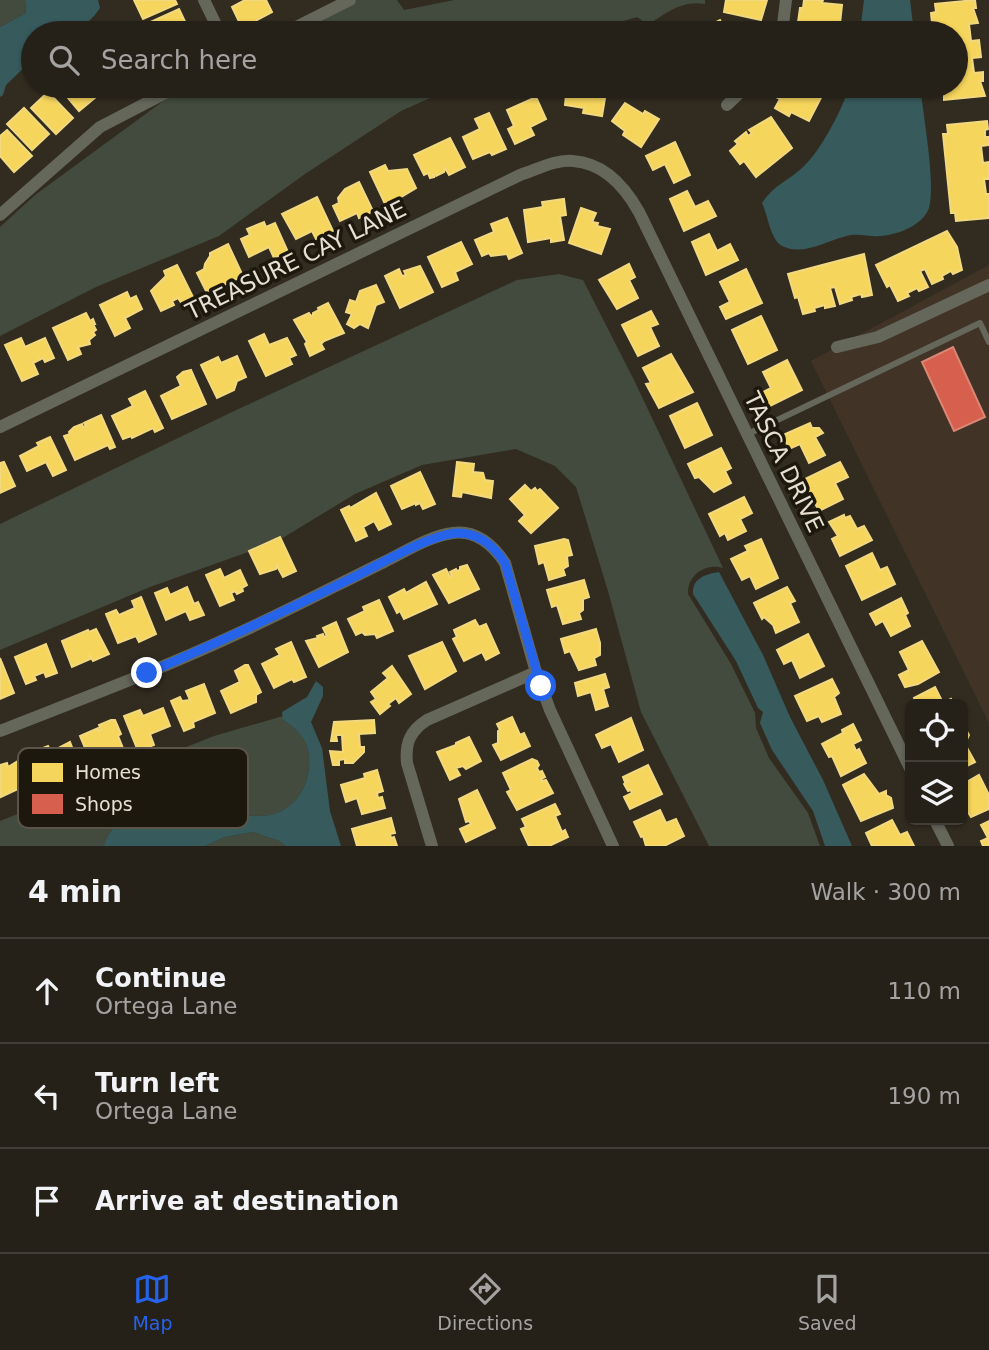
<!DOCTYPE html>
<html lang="en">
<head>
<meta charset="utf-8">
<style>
  :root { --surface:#262118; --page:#2e2921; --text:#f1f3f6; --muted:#a4a3a2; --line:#423e37; --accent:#2563eb }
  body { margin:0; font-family:"DejaVu Sans",sans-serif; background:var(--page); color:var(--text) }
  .controls { position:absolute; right:21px; bottom:21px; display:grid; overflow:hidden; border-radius:10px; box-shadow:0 2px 5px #0004 }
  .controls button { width:63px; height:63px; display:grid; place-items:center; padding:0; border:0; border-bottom:2px solid var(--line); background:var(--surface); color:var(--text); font:35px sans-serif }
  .stop { position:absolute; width:21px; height:21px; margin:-16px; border:5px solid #2563eb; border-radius:50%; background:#fff }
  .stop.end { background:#2563eb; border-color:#fff; box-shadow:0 2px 7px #0008 }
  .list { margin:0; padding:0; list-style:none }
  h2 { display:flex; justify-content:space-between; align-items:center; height:91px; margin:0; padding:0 28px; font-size:30px }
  h2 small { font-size:23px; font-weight:400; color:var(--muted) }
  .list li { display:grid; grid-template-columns:46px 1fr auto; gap:21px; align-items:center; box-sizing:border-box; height:105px; padding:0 28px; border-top:2px solid var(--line) }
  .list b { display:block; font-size:26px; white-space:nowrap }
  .list p { margin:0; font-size:23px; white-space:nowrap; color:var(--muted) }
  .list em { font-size:23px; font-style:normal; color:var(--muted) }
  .icon { flex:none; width:38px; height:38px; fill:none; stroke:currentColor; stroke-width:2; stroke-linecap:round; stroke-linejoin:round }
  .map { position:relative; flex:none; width:989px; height:846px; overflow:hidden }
  .search { position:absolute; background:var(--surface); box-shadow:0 2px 5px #0004; left:21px; right:21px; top:21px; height:77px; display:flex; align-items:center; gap:18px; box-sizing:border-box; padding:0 24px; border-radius:38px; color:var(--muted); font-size:26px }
  .sheet { height:406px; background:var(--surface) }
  nav { display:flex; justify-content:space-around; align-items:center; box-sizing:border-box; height:98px; border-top:2px solid var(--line); background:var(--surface); font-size:19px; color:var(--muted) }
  nav a { display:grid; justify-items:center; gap:4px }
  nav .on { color:var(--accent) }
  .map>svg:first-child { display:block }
  .commercial { fill:#413427 }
  .green { fill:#424b3d }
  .water { fill:#375a5d }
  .homes { fill:#f6d55c; stroke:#f2d87f; stroke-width:2 }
  .shops { fill:#d6604d; stroke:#db8675; stroke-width:2 }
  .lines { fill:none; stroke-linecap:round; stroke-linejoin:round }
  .lane { stroke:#65675b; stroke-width:6 }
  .street { stroke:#65675b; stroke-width:12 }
  .route { stroke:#2563eb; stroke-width:9 }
  .labels { text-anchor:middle; stroke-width:7; stroke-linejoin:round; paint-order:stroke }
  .street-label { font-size:23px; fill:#e7e0d2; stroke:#1d180e }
  .key { fill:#1d180e; stroke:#5a5449; stroke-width:2 }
  .key-label { font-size:19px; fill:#e7e0d2 }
</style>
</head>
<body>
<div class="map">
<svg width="989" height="846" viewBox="0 0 989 846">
  <rect width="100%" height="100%" fill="#322c20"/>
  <path class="commercial" d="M989,265V723L811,361Z"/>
  <g class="green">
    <path d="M0,0H25L26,13L0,27Z"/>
    <path d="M357,0H397L404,10L454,0H705V4C682,0 666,13 648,25L637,17L583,33H294Z"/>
    <path d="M192,86H457L401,111L305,174L219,236L96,287L0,336V227L35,195L166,99Z"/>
    <path d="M559,274L583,280L635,382L723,568C706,563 687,575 688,594L731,664L755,713L756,728L769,758L808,813L820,846H709L641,712L608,591L576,487L555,466L516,449L422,465L355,494L276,542L150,587L0,650V524L232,412L517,280Z"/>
    <path d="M283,716V720C297,729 309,739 309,758C311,783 297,809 271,815C260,817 249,815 238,815C231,816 225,819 217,820C211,820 203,818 196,817C184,815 168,802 156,804C136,809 109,825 104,846H0V821L214,736Z"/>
    <path d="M253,832L279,841L286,846H205L225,837Z"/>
  </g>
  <g class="water">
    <path d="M25,0H98L100,8C82,35 63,33 33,33V59L6,85L3,95L0,97V27L26,13Z"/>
    <path d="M864,0H910L914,33H860Z"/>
    <path d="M849,86H920C923,113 936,185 929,208C923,225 898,235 880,236C868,237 856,232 843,237C825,242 802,256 782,246C770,239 768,215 762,203C776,183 787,182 803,167C820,152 844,107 849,86Z"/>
    <path d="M719,572L763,655L790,717L823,780L852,846H825L813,811L772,750L760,723L763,712L758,708L736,661L693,594C692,578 706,574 719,572Z"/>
    <path d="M316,681L323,687V696L311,722L322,748L330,811L341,846H286L279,841L253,832L225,837L205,846H104C108,827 132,810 150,804C164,799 181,815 196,817C202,818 211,820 217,820C224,820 231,816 238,815C248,815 260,817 270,815C297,809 311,783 309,758C309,740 297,729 283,720L282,712L307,697Z"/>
  </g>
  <g class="homes">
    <path d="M134,0H175L177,4L143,19Z"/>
    <path d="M245,0H266L272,12L242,28L232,7Z"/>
    <path d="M726,0H767L761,20L724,12Z"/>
    <path d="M804,0H823L822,3L842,5L839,33H797L798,26L802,27V23L798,22L800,8H803Z"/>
    <path d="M975,0L976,8H973L978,23L969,24L971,41L979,40L981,57L972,58L974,73L983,72V81H980L985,96L944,100V92H939L938,86H956V33H933L931,13L936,12L935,4Z"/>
    <path d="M179,9L189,30L181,33H150L146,24Z"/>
    <path d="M720,20L726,33H693Z"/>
    <path d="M58,86H89L97,96L79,111Z"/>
    <path d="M567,86L580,88L583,86H607L602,116L583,113L584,108L565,105Z"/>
    <path d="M781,86L785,87L827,86L809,121L791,112L789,116L775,108L780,99L776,97Z"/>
    <path d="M48,92L73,118L56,134L31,108Z"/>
    <path d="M536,97L546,119L530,127L534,135L515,144L508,129L514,126L507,110Z"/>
    <path d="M625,103L643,114L645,111L659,119L641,147L623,135L625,131L612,121Z"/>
    <path d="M24,108L49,134L32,150L7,124Z"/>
    <path d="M489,113L506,149L492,155L490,152L473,159L463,137L480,129L475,119Z"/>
    <path d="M771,117L792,148L756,177L744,161L740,164L730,151L738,144L735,141L746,132L748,136L752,133L749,130Z"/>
    <path d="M987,121L988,129L985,130V137H989V145L981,146L983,163L989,162V179H984L986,194H989V218L956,221L955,213H951L943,134H948L947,125Z"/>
    <path d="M7,130L32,156L14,172L0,156V136Z"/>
    <path d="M450,138L465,167L449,175L445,168L444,172L436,176L433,175L434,177L430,178L428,173L424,175L414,155Z"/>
    <path d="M675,142L690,175L674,183L665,164L653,170L646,156Z"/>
    <path d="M385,165L388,171L407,169L416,188L386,206L370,172Z"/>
    <path d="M359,182L373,211L359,218L357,213L340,221L333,206L339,203L338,198L345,189Z"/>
    <path d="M687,191L695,207L708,201L716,216L684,231L670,199Z"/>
    <path d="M317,197L333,231L316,239L312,231L296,239L282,214Z"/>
    <path d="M564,199L566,215L560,216L564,240L551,242V238L528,242L524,210L543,207L542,202Z"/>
    <path d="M581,208L596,213L592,222L598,223L597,226L610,229L601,254L569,243Z"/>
    <path d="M507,218L522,253L509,259L507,254L491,256L489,253L482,256L475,240L494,232L491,224Z"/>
    <path d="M264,222L266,227L275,223L288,252L274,258L269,247L249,257L241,239L250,235L247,229Z"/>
    <path d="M947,231L957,247L962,270L953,274L951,271L942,276L943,279L932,284L925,269L920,271L928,287L919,291L917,288L907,293L909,296L898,301L890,285L887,287L876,265Z"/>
    <path d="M709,234L717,251L730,244L738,260L706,275L692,242Z"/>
    <path d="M461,242L472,264L455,272L458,280L442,287L428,257Z"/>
    <path d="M228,244L243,276L207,293L197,273L204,269L205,264L210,256V253Z"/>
    <path d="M864,254L872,295L862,297L861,294L851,297L852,300L840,304L835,287L830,288L835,306L825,308V305L814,308L815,311L803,314L798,297L795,298L788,274Z"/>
    <path d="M629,264L635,277L629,280L638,298L617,309L599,280Z"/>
    <path d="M177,265L194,299L182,304L178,298L172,301L174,305L161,311L151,291L166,276L164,271Z"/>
    <path d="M420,266L433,292L400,308L385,276L399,269L402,276L406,275L404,271Z"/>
    <path d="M746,269L762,303L726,319L720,307L730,302L720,282Z"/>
    <path d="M376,285L384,302L376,305L368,328L360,324L354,328L347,324L352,314L346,312L350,300L356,302L360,291Z"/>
    <path d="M127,292L130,299L136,296L142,309L125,318L130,328L115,336L100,305Z"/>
    <path d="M328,303L344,333L324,341L321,344L324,349L310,356L305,344L307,342L294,320L309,313L311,316L313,315V313L319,310L318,308Z"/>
    <path d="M651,311L658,324L650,327L659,346L638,356L622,325Z"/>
    <path d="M86,313L90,321L93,319L95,324H93L96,330L93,332L95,335L89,340L90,344L78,347L81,354L68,360L53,328Z"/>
    <path d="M761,316L777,350L748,364L732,330Z"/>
    <path d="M264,334L269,345L287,338L296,355L289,358L292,364L266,376L249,341Z"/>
    <path d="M21,338L25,347L45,338L54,358L45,362L43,358L33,363L38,374L22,381L5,345Z"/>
    <path d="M671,354L693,392L659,408L646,384L651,383L643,368Z"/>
    <path d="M237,356L246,377L237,381L234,390L217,398L201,365L218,357L221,363Z"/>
    <path d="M787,360L802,390L768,407L761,393L771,388L763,372Z"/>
    <path d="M191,370L206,404L172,419L161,396L181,386L177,377L183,372Z"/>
    <path d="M145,391L163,428L155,432L153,428L132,438L131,436L123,439L112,416L133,406L129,399Z"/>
    <path d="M697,403L712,435L685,448L670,416Z"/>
    <path d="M101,415L115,447L110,449L108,445L75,460L64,436L70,434L69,432L74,427L82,424L83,427L86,426L84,423Z"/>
    <path d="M810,423L812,428H819L823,433L815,437L825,455L809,463L800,444L789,449L783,435Z"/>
    <path d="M50,437L66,470L53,476L46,462L27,471L20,456L39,446L37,443Z"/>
    <path d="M721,448L731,468L725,471L731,483L714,492L699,477L695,478L688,464Z"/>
    <path d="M4,462L15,486L0,493V463Z"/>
    <path d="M457,462L474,464L473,472L483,473L485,480L493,481L491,498L462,492L461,497L453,496Z"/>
    <path d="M840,462L848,477L835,483L843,499L819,511L803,480Z"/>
    <path d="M420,472L435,504L423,509L420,503L416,505V503L402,509L391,486Z"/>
    <path d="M525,485L531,491L535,488L537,491L540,489L558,508L531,533L519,521L525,515L510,499Z"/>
    <path d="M376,493L391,524L379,530L374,521L363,527L367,536L356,541L341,510L349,506L350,508Z"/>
    <path d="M744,497L752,513L740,519L746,531L728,540L725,533L720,536L709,514Z"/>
    <path d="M844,515L845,518L850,516L857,529L864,526L872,540L840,556L832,539L838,536L829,522Z"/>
    <path d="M280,537L296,571L283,577L277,566L276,569L260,574L249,551Z"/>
    <path d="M564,539L568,540L572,555L567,556L568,566L563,569L565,575L549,580L544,562L539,564L535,546Z"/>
    <path d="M761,539L778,578L756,589L750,576L742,580L731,559L748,551L745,546Z"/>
    <path d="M872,553L880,570L887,567L895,584L862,600L846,566Z"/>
    <path d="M467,565L479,589L449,603L433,575L446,569L450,577L452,576L450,572L456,569L457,571L460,570V567Z"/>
    <path d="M220,569L224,578L240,570L247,585L242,588L243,591L237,594L235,591L231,593L234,600L220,606L206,575Z"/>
    <path d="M584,580L589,597L583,599V610L579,613L581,619L563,624L557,605L552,607L547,590Z"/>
    <path d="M426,582L437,604L404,619L400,611L397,613L389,597L404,589L406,593Z"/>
    <path d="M187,587L194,604L198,602L204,615L190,620L186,611L166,620L155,593L167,588L170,595Z"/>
    <path d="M787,587L795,601L790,603L799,622L776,633L773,625L764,617L762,619L754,603Z"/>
    <path d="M141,597L156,634L139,642L136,636L118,643L106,614L116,610L119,615L135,608L132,601Z"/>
    <path d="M901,598L908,613L905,615L910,626L891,636L883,621L876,625L870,614Z"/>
    <path d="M379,600L393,631L377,638L375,634L365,635L362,632L356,635L348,619L365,611L363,607Z"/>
    <path d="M475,620L479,627L486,624L499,653L486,660L482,652L464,661L453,639L457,637L454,630Z"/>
    <path d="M336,622L348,652L319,667L306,641L318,638L317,636L323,634L324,637L327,636L323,628Z"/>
    <path d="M96,629L109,654L93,661L90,656V659L72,667L62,641L88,630L89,632Z"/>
    <path d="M596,629L600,643V655L594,658L596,665L579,670L570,651L565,653L561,639Z"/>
    <path d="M808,634L824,666L800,678L792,660L784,664L777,650Z"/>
    <path d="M922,641L939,672L918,684L905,687L899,675L909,670L900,652Z"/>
    <path d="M291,642L306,677L294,682L292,679L274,688L262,664L280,655L276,649Z"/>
    <path d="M442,642L456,671L425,689L409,656Z"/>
    <path d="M46,644L57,673L46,677L44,672L34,676L36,680L26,684L15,657Z"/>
    <path d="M0,658L14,693L0,699Z"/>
    <path d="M245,665H248L261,692L256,695V702L231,713L221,691L240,682L235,671Z"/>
    <path d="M392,666L411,694L399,703L396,698L388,704L390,706L380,714L371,702L376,699L371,692L388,678L383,673Z"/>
    <path d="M605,674L609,687L603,689L608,706L596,710L591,692L578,696L575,683Z"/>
    <path d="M832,679L839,693L834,697L841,714L822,722L819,716L807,721L795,696Z"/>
    <path d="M204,684L215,713L193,722L194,727L184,731L171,701L180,697L182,701L190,700L186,691Z"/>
    <path d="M935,687L943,703L951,699L953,704H917L914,698Z"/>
    <path d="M163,708L170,726L150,734L154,745L138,751L124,716L140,710L143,716Z"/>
    <path d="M512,717L520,735L524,733L530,746L501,760L493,745L498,743V731L500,730L497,724Z"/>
    <path d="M631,718L643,750L619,762L611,744L602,748L596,735Z"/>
    <path d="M111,720H115L121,734L118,736L127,758L113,764L108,753L90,760L80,736L98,728L99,731L101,730L99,725Z"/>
    <path d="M374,720L375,733L359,734L360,747H364V752L353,763H345V759L339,760V765H333L330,751L343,752L342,735H336L337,741H331L334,722Z"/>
    <path d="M853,724L861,740L853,744L856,751L859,749L866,763L841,776L832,756L829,757L822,744L843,733L842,730Z"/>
    <path d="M963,724L969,735L965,744L975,762L963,768Z"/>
    <path d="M469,737L481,761L466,769L463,766L456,768L460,775L450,780L437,752L456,745V743Z"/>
    <path d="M70,742L81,770L58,779L60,784L50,788L44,774L43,775L35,751L48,746L51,752Z"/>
    <path d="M23,758L33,782L1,797L0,765L7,763L8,767Z"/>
    <path d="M532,759L537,761L539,765L537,768L539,772L542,771L545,777L541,779L542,781L546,780L553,793L517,810L507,792L511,790L503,773Z"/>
    <path d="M648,765L662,794L630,809L624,797L632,793L631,790L628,791L624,784L629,780L625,782L623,777Z"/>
    <path d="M377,770L383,791L377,793L378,798L382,797L385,808L362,814L357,798L346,802L341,785L365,778L364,774Z"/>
    <path d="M864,774L879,794L886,791V795L891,798L893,808L861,821L843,785Z"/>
    <path d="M979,775L989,795V809L971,817L964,806L968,804L963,793V784Z"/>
    <path d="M477,790L495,828L466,842L460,829L471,824L469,821L466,822L459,799Z"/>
    <path d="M555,804L560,814L555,816L562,832L565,830L568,837L549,846H529L521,829L526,827L522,819Z"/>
    <path d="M660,810L666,823L676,819L684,836L664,846H646L643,836L641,837L634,822Z"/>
    <path d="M391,818L395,833L390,834L391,838L394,837L397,846H357L352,829Z"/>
    <path d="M892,820L900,835L907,832L914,846H872L866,833Z"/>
    <path d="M989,821V846H983L981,841L988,838L981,825Z"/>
  </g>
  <path class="shops" d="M953,347L985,417L954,431L922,362Z"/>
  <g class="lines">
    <path class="lane" d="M748,434L980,323L989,342"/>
    <g class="street">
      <path d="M204,0L220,33"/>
      <path d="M284,33L350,0"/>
      <path d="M782,33L786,0"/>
      <path d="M727,105L747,86"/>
      <path d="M0,215L100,127L179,86"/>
      <path d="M837,347L878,337L989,285"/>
      <path d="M0,427L520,175C536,170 556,159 573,161C604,163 625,187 639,212L910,768"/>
      <path d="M0,731C81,699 162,669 241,632C289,610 337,585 384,562C405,552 429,536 453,533C476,530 493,545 505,563L536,672"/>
      <path d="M935,820L948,846"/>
      <path d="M432,846L407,763C405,743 410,731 427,720L536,672L550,710L613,846"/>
    </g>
  </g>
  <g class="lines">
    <path class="route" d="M147,673C216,644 283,612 350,579C377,566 430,534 458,533C479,533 494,546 505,563L541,686"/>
  </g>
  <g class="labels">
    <g class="street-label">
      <text transform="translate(296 260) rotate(-26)" y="8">TREASURE CAY LANE</text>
      <text transform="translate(784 462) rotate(64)" y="8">TASCA DRIVE</text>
    </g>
  </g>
  <rect x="18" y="748" width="230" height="80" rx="10" class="key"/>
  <rect x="32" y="763" width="31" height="19" fill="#f6d55c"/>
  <rect x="32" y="794" width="31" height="20" fill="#d6604d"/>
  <g class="key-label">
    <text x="75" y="779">Homes</text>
    <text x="75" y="811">Shops</text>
  </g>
</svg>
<div class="controls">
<button><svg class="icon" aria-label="locate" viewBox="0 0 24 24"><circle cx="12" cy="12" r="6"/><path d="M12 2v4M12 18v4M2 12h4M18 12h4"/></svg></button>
<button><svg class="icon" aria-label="layers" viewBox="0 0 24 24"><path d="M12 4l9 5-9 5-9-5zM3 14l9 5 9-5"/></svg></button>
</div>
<div class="stop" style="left:541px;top:686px"></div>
<div class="stop end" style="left:147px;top:673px"></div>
<div class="search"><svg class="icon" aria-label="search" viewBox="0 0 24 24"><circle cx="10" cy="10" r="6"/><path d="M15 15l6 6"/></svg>Search here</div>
</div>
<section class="sheet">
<h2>4 min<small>Walk · 300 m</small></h2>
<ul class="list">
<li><svg class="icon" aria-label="ahead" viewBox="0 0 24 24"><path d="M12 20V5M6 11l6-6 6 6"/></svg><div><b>Continue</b><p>Ortega Lane</p></div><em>110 m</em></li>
<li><svg class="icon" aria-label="left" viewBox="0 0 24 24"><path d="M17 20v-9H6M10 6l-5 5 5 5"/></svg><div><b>Turn left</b><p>Ortega Lane</p></div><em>190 m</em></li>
<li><svg class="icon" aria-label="arrive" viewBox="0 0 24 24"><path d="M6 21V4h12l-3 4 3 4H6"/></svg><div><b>Arrive at destination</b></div></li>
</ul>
</section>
<nav>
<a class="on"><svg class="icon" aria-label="map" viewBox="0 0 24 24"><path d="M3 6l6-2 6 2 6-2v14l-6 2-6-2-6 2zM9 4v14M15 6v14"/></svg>Map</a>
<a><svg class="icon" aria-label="directions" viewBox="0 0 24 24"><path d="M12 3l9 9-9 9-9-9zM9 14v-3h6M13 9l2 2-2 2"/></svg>Directions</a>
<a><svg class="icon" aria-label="saved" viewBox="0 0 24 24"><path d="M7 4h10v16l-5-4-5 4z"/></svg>Saved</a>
</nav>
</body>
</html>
